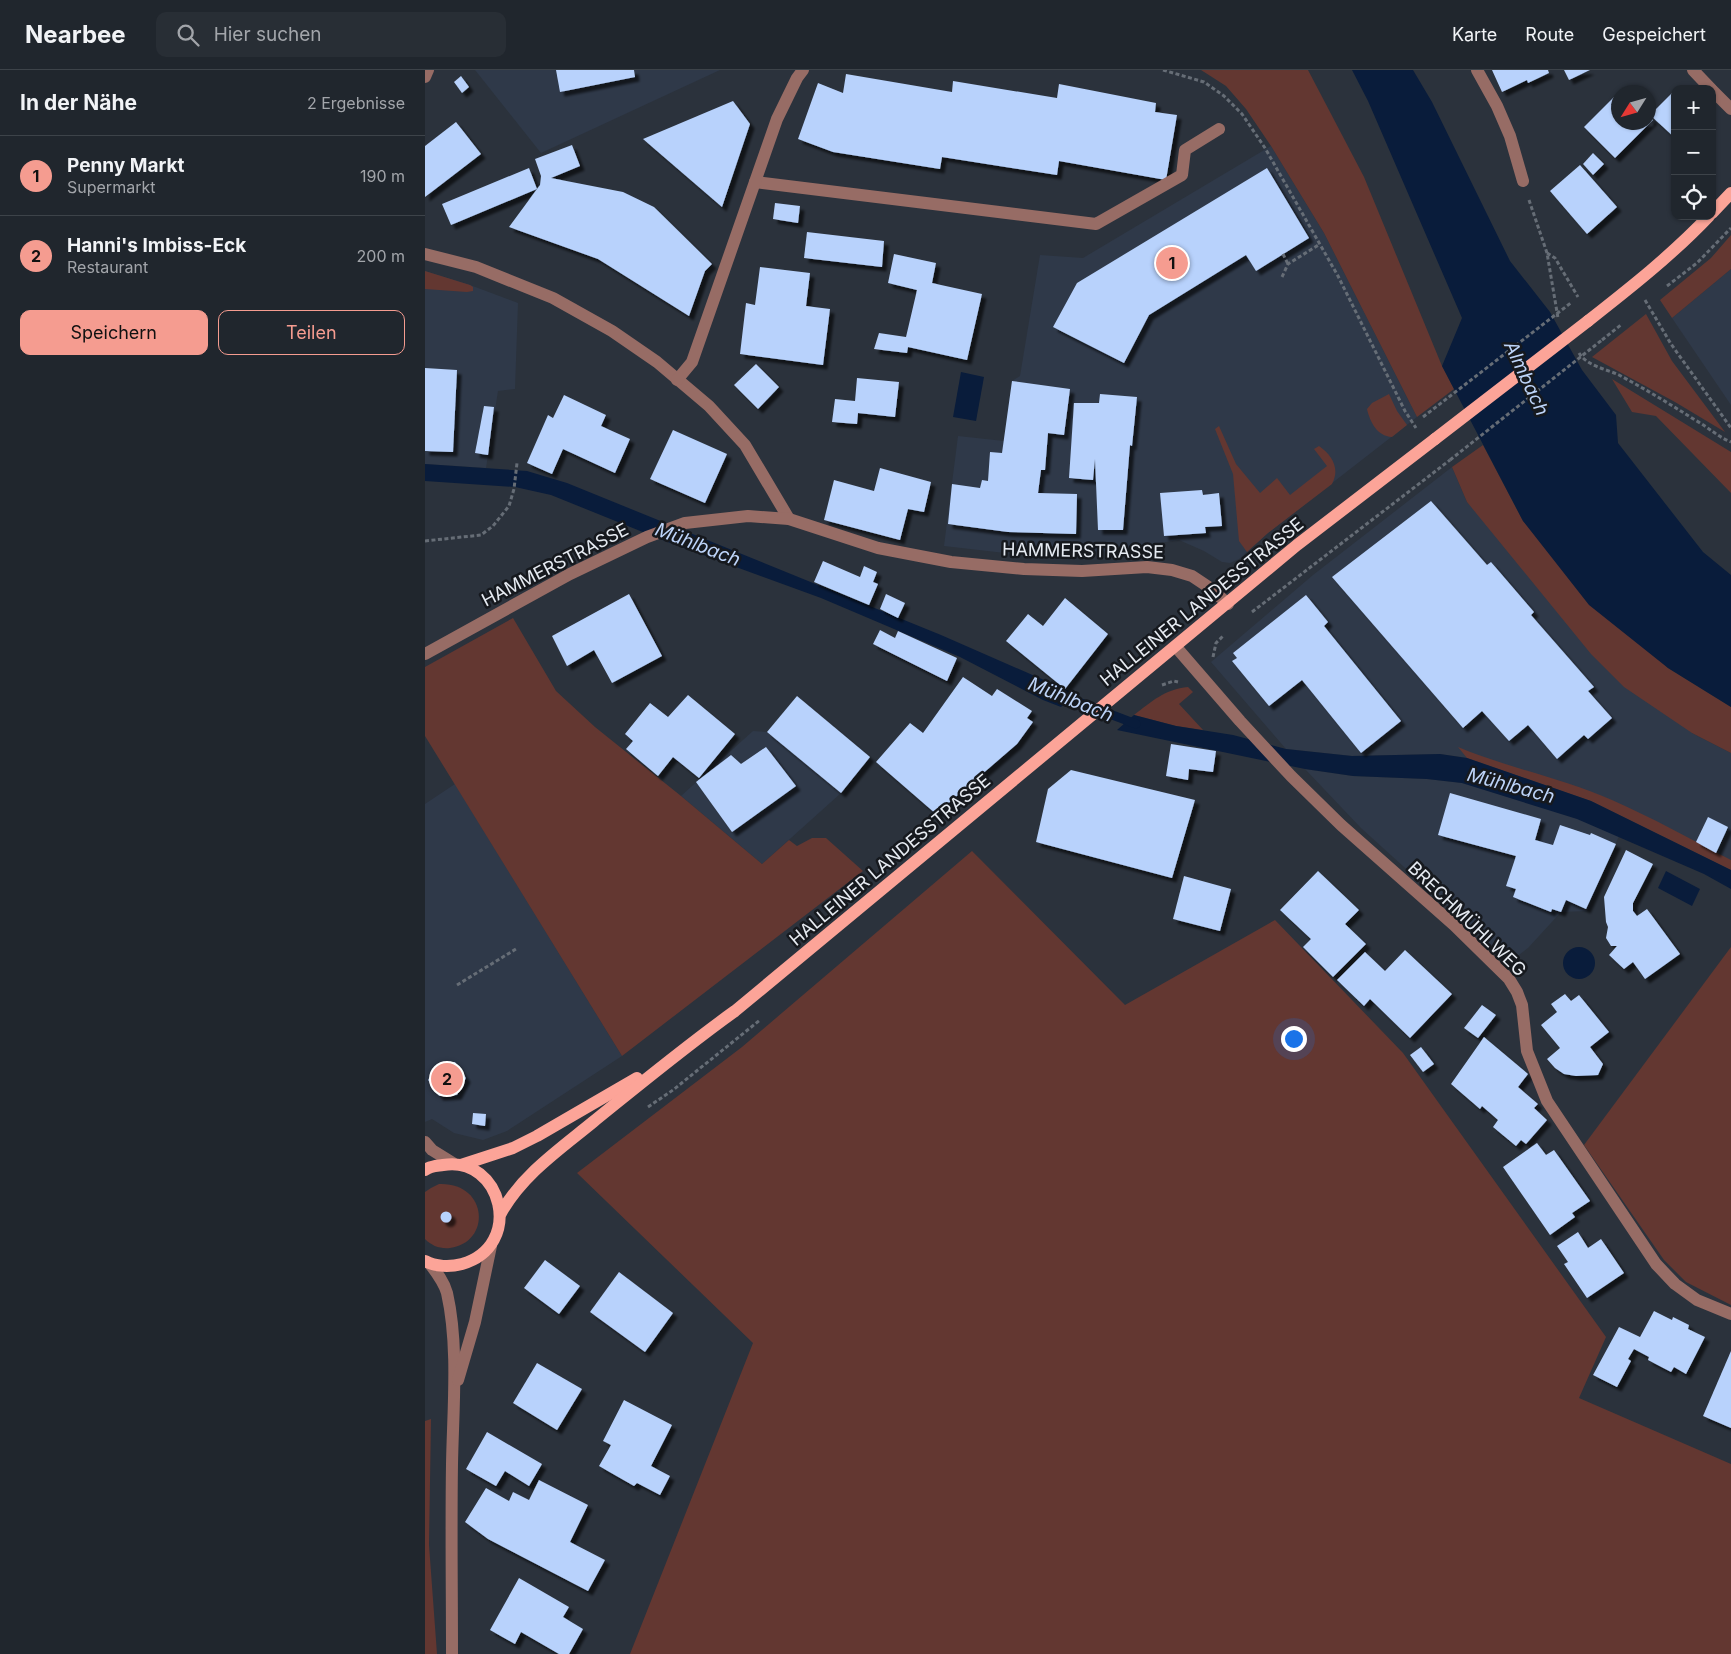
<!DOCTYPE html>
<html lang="de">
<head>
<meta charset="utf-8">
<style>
  :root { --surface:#20262d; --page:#282e35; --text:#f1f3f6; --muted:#a2a5aa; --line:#3d4349; --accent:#f59c90 }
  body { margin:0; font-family:Inter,sans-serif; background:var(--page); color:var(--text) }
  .controls { position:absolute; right:15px; top:15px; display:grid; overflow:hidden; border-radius:10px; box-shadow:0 1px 4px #0004 }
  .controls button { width:45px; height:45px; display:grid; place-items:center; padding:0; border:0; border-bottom:1px solid var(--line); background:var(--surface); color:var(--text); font:25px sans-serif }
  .compass { position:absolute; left:1186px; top:15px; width:45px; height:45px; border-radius:50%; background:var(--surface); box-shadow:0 1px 4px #0004; rotate:233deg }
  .you { position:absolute; left:868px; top:968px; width:18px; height:18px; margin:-12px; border:4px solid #fff; border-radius:50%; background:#1a73e8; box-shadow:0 0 0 8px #1a73e833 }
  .badge { display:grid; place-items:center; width:32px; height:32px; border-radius:50%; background:var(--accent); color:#111; font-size:16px; font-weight:700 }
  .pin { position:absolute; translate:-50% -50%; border:2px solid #fff; box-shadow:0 1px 5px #0006 }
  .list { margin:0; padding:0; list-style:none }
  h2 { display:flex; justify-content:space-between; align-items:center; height:65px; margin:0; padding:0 20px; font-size:21px }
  h2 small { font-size:16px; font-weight:400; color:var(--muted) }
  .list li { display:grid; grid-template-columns:32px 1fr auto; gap:15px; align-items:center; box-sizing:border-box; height:80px; padding:0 20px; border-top:1px solid var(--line) }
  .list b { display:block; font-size:19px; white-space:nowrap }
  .list p { margin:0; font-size:16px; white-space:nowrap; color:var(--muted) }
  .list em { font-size:16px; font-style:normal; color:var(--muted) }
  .actions { display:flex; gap:10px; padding:15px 20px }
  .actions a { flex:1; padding:11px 0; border:1px solid var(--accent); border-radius:10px; text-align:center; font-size:18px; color:var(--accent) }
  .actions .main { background:var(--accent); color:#111 }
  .icon { flex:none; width:28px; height:28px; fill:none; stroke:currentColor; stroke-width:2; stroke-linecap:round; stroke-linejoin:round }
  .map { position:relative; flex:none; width:1306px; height:1584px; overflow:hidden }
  header { display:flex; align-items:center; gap:30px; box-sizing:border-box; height:70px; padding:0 25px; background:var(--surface); border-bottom:1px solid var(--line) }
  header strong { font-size:24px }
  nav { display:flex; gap:28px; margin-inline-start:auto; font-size:18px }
  .search { width:350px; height:45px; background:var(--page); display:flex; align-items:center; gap:12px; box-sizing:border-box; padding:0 18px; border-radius:10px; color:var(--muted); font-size:19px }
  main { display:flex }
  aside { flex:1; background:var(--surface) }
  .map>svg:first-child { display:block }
  .built { fill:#2f3949 }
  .green { fill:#633731 }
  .water { fill:#091c3b }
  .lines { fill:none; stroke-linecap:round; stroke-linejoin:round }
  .stream { stroke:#091c3b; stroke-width:9 }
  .building { fill:#b8d2fc; filter:url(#shadow) }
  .path { stroke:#666d76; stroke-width:3; stroke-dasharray:4 2.5; stroke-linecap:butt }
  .minor { stroke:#976c65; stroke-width:12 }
  .major { stroke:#fca498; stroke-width:12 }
  .path-bridge { stroke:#666d76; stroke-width:3; stroke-dasharray:4 2.5; stroke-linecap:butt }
  .major-bridge { stroke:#fca498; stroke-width:12 }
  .labels { text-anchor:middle; stroke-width:5; stroke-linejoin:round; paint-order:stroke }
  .street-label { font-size:18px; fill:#e6ebf2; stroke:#16191e }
  .water-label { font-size:19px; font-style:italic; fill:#bdd4f9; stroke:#16191e }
</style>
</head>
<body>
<header>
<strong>Nearbee</strong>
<div class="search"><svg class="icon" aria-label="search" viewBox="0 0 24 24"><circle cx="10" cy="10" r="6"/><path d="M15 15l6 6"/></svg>Hier suchen</div>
<nav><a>Karte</a><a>Route</a><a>Gespeichert</a></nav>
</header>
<main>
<aside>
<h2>In der Nähe<small>2 Ergebnisse</small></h2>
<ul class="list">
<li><span class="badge">1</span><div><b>Penny Markt</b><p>Supermarkt</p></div><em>190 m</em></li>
<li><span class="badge">2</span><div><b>Hanni's Imbiss-Eck</b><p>Restaurant</p></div><em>200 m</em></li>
</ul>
<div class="actions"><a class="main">Speichern</a><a>Teilen</a></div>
</aside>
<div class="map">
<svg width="1306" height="1584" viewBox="0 0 1306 1584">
  <defs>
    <filter id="shadow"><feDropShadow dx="4.5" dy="4.5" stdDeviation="1" flood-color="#0009"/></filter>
  </defs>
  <rect width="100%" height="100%" fill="#2b323c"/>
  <g class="built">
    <path d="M50,0H295L116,83Z"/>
    <path d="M846,76L899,163L992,347L843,463L814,489L805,493L797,492L779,481L754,470L734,473L708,480L598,485L519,476L533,366L579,371L587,311L595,306L615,185L658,188Z"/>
    <path d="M1306,199V335L1247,248Z"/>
    <path d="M0,201L45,215L93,233L90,319L73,321L61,398L0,394Z"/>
    <path d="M1027,397L1042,432L1267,663L1306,683V800L1166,731L1042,688L1015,684L927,686L861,679L786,592L888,505Z"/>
    <path d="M328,661L342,662L416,723L337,794L256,726Z"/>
    <path d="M880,699L928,706L1002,709L1037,713L1152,748L1194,766L1162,841L1136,842L1103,878L1081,895L1054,865L936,758Z"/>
    <path d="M30,714L197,986L82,1061L58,1070L29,1063L7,1049L0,1052V734Z"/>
  </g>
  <g class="green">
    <path d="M776,0H883L939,107L1017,296L1029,319L992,347L899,163L846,76L821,39L801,16Z"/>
    <path d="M1306,165V199L1247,248L1235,230L1286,188Z"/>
    <path d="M0,201L45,215L48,217V221L42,222L0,219Z"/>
    <path d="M1221,244L1247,291L1300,362L1250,332L1167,287Z"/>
    <path d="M1187,309L1306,382V423L1231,346L1207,342Z"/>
    <path d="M964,324L972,341L982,355L967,367C952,366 945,352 942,339L947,333Z"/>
    <path d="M794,356L811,394L835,423L852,408L865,425L902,396L889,379L894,376C908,386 915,399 907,414L843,463L822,482L814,471L808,404L790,359Z"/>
    <path d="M1058,375L1098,451L1243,598L1306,637V683L1267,663L1199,617L1166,584L1042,432L1027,397Z"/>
    <path d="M88,548L131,621L170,657L256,726L337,794L364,770L372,776L387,768H401L438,801L197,986L0,666V597Z"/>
    <path d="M763,617L768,622L754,634L778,660L751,656L709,645C726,632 740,619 763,617Z"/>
    <path d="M1033,677C1083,698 1137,708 1187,730C1228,748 1267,770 1306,790V800L1166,731L1042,688Z"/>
    <path d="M547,781L700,935L850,850L978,983L1181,1267L1154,1328L1306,1394V1584H205L328,1273L152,1103L317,977Z"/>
    <path d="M1306,877V1235L1261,1212L1239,1190L1159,1075Z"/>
    <path d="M14,1114C63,1112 67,1172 25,1178C15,1179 7,1176 0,1169V1122L6,1118Z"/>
    <path d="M6,1349L4,1475L12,1584H0V1351Z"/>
  </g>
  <g class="water">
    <path d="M927,0H988L1007,32L1085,191L1125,242L1157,300L1191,345L1193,373L1278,482L1306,505V637L1243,598L1164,535L1098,451L1017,296L1037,248L943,31Z"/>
    <path d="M536,302L559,307L551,351L528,347Z"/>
    <path d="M0,394L102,401L142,413L516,565L651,624L636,637L618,630L535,587L396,528L240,471L126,425L90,417L0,411Z"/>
    <path d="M709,645L751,656L808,665L861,679L927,686L1015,684L1042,688L1166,731L1306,800V819L1279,804L1152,749L1037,713L1002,709L928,706L880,699L692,660Z"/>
    <path d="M1241,801L1275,819L1267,836L1233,818Z"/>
    <circle cx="1154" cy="893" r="16"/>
  </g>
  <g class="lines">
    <path class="stream" d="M635,625L711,654"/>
  </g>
  <g class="building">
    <path d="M131,0H209L210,7L135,22Z"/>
    <path d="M1067,0H1123L1124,3L1103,13L1102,10L1077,22Z"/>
    <path d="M1139,0H1165L1144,10Z"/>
    <path d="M421,4L527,22L528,11L632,28L634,14L731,33L730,42L752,45L741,110L634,91L632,105L517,87L515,99L408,82L373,69L393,13L418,23Z"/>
    <path d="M36,6L44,17L37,23L29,12Z"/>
    <path d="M1197,19L1201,22H1194V52H1224V46L1228,50L1190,88L1159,57Z"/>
    <path d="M1250,20V68L1225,45Z"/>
    <path d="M308,31L325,54L297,137L218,69Z"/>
    <path d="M31,52L56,84L0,127V76Z"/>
    <path d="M147,75L155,96L126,108L198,122L229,137L287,194L280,201L264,246L173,189L84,157L112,119L26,155L17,134L104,98L112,119L115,115L116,106L110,89Z"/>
    <path d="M1168,83L1179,94L1168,105L1158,94Z"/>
    <path d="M1155,95L1192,137L1162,164L1125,121Z"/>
    <path d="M842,98L884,168L831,201L821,185L724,245L699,293L628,257L652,213Z"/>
    <path d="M350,133L375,136L373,153L348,149Z"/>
    <path d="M382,162L459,171L457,197L379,188Z"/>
    <path d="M469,184L511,193L507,213L557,224L542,290L483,277L482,283L449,279L454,263L481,267L492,220L463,213Z"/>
    <path d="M335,197L385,203L381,236L405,239L398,295L315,284L321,233L330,235Z"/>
    <path d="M331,294L354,317L333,339L309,315Z"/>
    <path d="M0,298L32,300L28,382L0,381Z"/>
    <path d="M432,308L474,312L470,347L433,343L432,354L407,352L410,329L430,331Z"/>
    <path d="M587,311L645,319L639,365L623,363L620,400H616L613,423L652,424L651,464L583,462L523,454L527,414L555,418L557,410L563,411L565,382L577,383Z"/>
    <path d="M675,324L712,327L707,376L705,375L698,460H673L670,389L668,410L644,408L649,333H674Z"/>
    <path d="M139,325L181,345L176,356L205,369L190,403L138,379L127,404L102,393L123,345L128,348Z"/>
    <path d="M59,336L69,337L63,385L50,383Z"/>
    <path d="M248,360L302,384L280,433L225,409Z"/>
    <path d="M455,398L506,412L499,442L483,439L475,470L399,450L409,410L449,421Z"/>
    <path d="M777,420L778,425L794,423L797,456L780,457L781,463L739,466L735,423Z"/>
    <path d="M1006,431L1062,495L1066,492L1109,542L1106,545L1169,617L1163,621L1187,648L1163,669L1159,665L1132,689L1103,655L1084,671L1057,641L1038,658L907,507Z"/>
    <path d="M398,491L435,507L439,496L452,502L448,512L453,514L444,535L389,512Z"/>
    <path d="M204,524L237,586L187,613L169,580L142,596L127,566Z"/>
    <path d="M461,524L480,533L473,548L455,539Z"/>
    <path d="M881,525L903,552L899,556L976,651L936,683L877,610L844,636L807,591L812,588L808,583Z"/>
    <path d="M640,528L683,564L640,619L581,571L603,544L618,556Z"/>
    <path d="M455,560L470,568L473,561L532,588L522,611L448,574Z"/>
    <path d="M538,607L567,626L572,619L607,641L602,648L608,652L592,674L511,744L451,692L485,653L498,663Z"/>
    <path d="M263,625L310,664L274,708L248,687L233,706L201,679L208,671L200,664L225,633L243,647Z"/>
    <path d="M372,626L445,687L416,723L342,662Z"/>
    <path d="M746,674L791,681L788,702L764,699L763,710L741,706Z"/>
    <path d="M341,677L371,716L307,762L271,712L306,685L316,694Z"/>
    <path d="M646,700L770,730L747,808L611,772L623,719Z"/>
    <path d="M1025,723L1116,749L1110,770L1128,775L1135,755L1165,765L1166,763L1191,774L1161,839L1141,830L1136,842L1127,839L1126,842L1088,827L1091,819L1081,816L1091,786L1013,765Z"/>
    <path d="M1283,747L1303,757L1291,783L1271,772Z"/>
    <path d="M1201,780L1228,794L1208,833V841L1212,846L1222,839L1255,884L1220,909L1208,892L1199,899L1184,885L1192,876H1186L1181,868L1183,857L1181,852L1179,827Z"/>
    <path d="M893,801L934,840L920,854L941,874L908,907L878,877L886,869L855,840Z"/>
    <path d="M759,806L806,819L795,861L748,849Z"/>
    <path d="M980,880L1027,924L985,968L945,929L939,936L912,910L940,882L960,901Z"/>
    <path d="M1140,924L1146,931L1154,925L1184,962L1165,977L1178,994L1173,1005L1151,1006L1139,1004L1130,998L1122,989L1135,978L1116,955L1132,942L1126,934Z"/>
    <path d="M1057,935L1071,945L1053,968L1039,958Z"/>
    <path d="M1059,967L1103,1004L1093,1017L1113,1034L1109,1038L1122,1050L1101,1074L1096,1070L1091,1076L1068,1057L1073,1050L1057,1036L1055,1039L1026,1014Z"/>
    <path d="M996,977L1009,994L998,1002L985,985Z"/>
    <path d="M30,992L41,1008L32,1025L14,1026L3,1010L12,994Z"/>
    <path d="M48,1043L61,1044L60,1056L47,1054Z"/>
    <path d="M1112,1073L1121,1085L1129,1080L1165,1131L1147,1143L1150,1147L1125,1165L1078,1097Z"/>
    <circle cx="21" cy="1147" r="5.5"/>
    <path d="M1153,1162L1163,1178L1176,1169L1199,1203L1162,1228L1139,1194L1143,1192L1132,1176Z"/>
    <path d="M120,1190L155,1216L134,1244L99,1218Z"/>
    <path d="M194,1202L248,1243L220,1282L165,1242Z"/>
    <path d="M1229,1241L1247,1250L1248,1247L1264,1255L1263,1259L1280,1267L1261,1304L1249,1297L1246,1302L1223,1290L1224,1287L1209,1279L1203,1289L1206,1291L1192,1317L1168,1305L1194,1257L1215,1267Z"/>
    <path d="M1306,1281V1358L1278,1346Z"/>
    <path d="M112,1293L157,1319L132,1360L88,1333Z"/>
    <path d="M199,1330L247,1355L226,1396L245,1406L235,1425L212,1413L209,1416L174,1396L186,1375L178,1371Z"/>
    <path d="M62,1362L117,1394L104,1416L80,1401L71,1416L41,1399Z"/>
    <path d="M114,1410L163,1435L145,1472L180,1490L163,1521L63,1469L40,1452L61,1418L84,1431L88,1422L104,1430Z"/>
    <path d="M94,1508L144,1537L138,1547L158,1559L144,1584H134L96,1562L90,1574L65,1560Z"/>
  </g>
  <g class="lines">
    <g class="path">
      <path d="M738,0L779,12L799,26L817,44L840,78L913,206L980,341L991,358"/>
      <path d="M1104,130L1122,183L1133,248"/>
      <path d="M1122,183L1130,188L1153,227"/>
      <path d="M858,184L863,194"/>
      <path d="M857,207L863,194L895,174"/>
      <path d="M1242,216L1272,193L1306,158"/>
      <path d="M1220,230L1246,274L1306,358"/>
      <path d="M1177,270L1197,254"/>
      <path d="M1154,283C1162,296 1181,299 1194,305C1220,319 1245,334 1270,350C1283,357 1293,367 1306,372"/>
      <path d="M0,471L56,465L68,456L84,436L89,419L92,393"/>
      <path d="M827,542L1025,390"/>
      <path d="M788,587L791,573L799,565"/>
      <path d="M737,615L749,611L753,612"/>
      <path d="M32,915L91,879"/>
      <path d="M223,1037L248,1020L335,950"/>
    </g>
    <g class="minor">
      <path d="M1052,0L1072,36L1085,66L1098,111"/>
      <path d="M1268,0L1286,19"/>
      <path d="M0,7L3,0"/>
      <path d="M1287,20L1306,39"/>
      <path d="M330,112L671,154L757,105L760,80L794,59"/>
      <path d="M0,184L51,197L128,228L187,261L232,292L284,336L320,375L364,449"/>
      <path d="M252,310L267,292L352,49L372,8L378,0"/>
      <path d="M751,577L815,651L866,706L916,755L1029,855L1084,909L1092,922L1097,935L1102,981L1122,1031L1231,1194L1250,1214L1272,1230L1306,1244"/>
      <path d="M0,584L145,504L222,467L260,453L323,446L364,449L453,478L526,492L599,499L657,501L722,497L747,500L767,506L785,518L803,534"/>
      <path d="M0,1072L7,1080L28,1093"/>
      <path d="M5,1194C12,1203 19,1212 22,1223C34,1276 28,1339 27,1394C26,1457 27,1521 27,1584"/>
      <path d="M33,1310L50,1252L66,1176"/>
    </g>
    <g class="major">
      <path d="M1287,143L1306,123"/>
      <path d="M1163,251C1205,218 1247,185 1284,146"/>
      <path d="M36,1095L88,1078L112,1066L212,1008"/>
      <path d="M0,1100C5,1096 12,1096 18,1095C77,1085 100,1176 37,1194C26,1197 10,1197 0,1191"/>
      <path d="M76,1143C97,1105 135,1079 168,1052C215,1014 261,976 310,941L872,475L1010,369"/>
    </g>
    <g class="path-bridge">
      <path d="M998,347L1147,232"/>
      <path d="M1025,390L1177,270"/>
    </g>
    <path class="major-bridge" d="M1010,369L1163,251"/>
  </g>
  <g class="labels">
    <g class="street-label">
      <text transform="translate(658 481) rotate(1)" y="6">HAMMERSTRASSE</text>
      <text transform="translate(130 495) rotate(-27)" y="6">HAMMERSTRASSE</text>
      <text transform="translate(777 532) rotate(-39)" y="6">HALLEINER LANDESSTRASSE</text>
      <text transform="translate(465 790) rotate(-40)" y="6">HALLEINER LANDESSTRASSE</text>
      <text transform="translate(1042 849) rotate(44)" y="6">BRECHMÜHLWEG</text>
    </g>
    <g class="water-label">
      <text transform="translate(1102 308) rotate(65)" y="7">Almbach</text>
      <text transform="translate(273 474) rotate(21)" y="7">Mühlbach</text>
      <text transform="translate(646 629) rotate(22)" y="7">Mühlbach</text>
      <text transform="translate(1086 715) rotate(15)" y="7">Mühlbach</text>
    </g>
  </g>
</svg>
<div class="controls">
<button>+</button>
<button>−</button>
<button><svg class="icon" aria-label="locate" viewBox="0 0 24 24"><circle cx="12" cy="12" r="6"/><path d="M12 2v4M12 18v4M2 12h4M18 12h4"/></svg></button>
</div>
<svg class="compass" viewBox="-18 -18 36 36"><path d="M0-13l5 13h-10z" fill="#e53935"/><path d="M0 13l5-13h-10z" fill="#a2a5aa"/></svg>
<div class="you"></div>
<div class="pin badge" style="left:747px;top:193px">1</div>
<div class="pin badge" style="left:22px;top:1009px">2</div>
</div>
</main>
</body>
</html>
